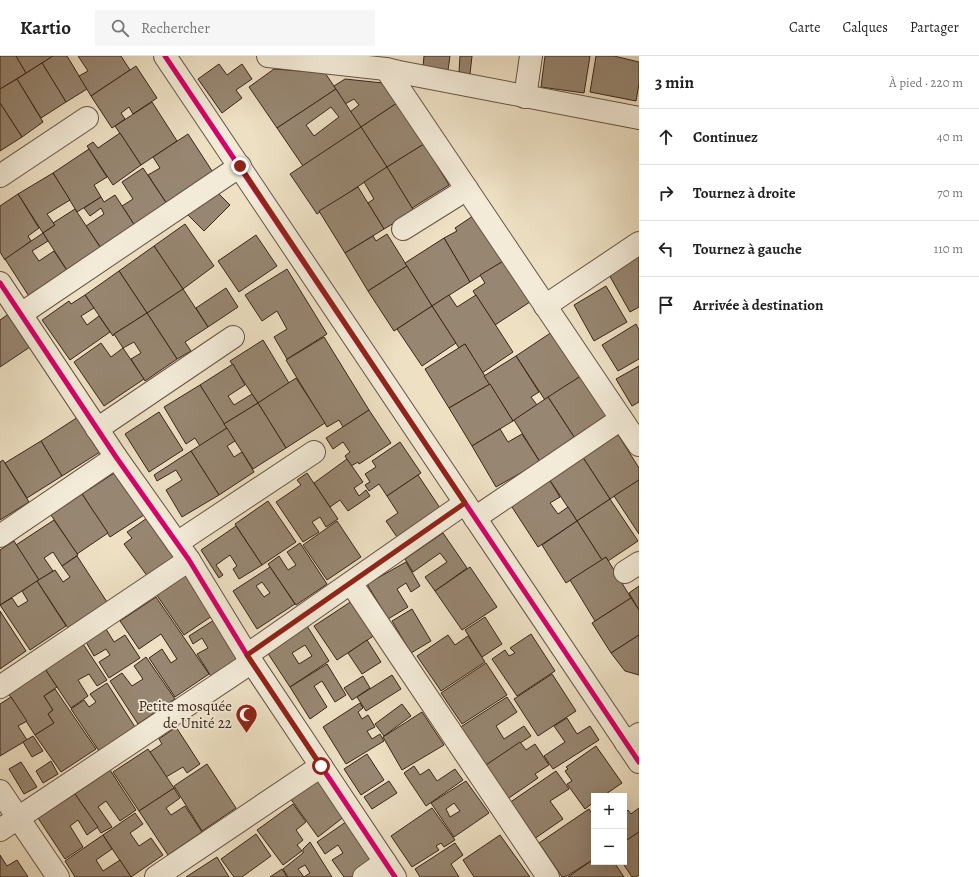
<!DOCTYPE html>
<html lang="fr">
<head>
<meta charset="utf-8">
<style>
  :root { --surface:#fff; --page:#f6f6f6; --text:#222; --muted:#767676; --line:#e0e0e0 }
  body { margin:0; font-family:Alegreya,serif; background:var(--page); color:var(--text) }
  .controls { position:absolute; right:12px; bottom:12px; display:grid; overflow:hidden; border-radius:0px; box-shadow:0 4px 16px #0002 }
  .controls button { width:36px; height:36px; display:grid; place-items:center; padding:0; border:0; border-bottom:1px solid var(--line); background:var(--surface); color:var(--text); font:20px sans-serif }
  .stop { position:absolute; width:12px; height:12px; margin:-9px; border:3px solid #8f2418; border-radius:50%; background:#fff }
  .stop.end { background:#8f2418; border-color:#fff; box-shadow:0 1px 4px #0008 }
  .list { margin:0; padding:0; list-style:none }
  h2 { display:flex; justify-content:space-between; align-items:center; height:52px; margin:0; padding:0 16px; font-size:17px }
  h2 small { font-size:13px; font-weight:400; color:var(--muted) }
  .list li { display:grid; grid-template-columns:26px 1fr auto; gap:12px; align-items:center; box-sizing:border-box; height:56px; padding:0 16px; border-top:1px solid var(--line) }
  .list b { display:block; font-size:15px; white-space:nowrap }
  .list em { font-size:13px; font-style:normal; color:var(--muted) }
  .icon { flex:none; width:22px; height:22px; fill:none; stroke:currentColor; stroke-width:2; stroke-linecap:round; stroke-linejoin:round }
  .map { position:relative; flex:none; width:639px; height:821px; overflow:hidden }
  header { display:flex; align-items:center; gap:24px; box-sizing:border-box; height:56px; padding:0 20px; background:var(--surface); border-bottom:1px solid var(--line) }
  header strong { font-size:19px }
  nav { display:flex; gap:22px; margin-inline-start:auto; font-size:14px }
  .search { width:280px; height:36px; background:var(--page); display:flex; align-items:center; gap:10px; box-sizing:border-box; padding:0 14px; border-radius:0px; color:var(--muted); font-size:15px }
  main { display:flex }
  aside { flex:1; background:var(--surface) }
  .map>svg:first-child { display:block }
  .building { fill:#978671; stroke:#3a2519; fill-rule:evenodd }
  .lines { fill:none; stroke-linecap:round; stroke-linejoin:round }
  .minor-casing { stroke:#675444; stroke-width:24 }
  .tertiary-casing { stroke:#675444; stroke-width:24 }
  .minor { stroke:#f3ebd8; stroke-width:22 }
  .tertiary { stroke:#f3ebd8; stroke-width:22 }
  .cycleway-casing { stroke:#f3ebd8; stroke-width:8 }
  .cycleway { stroke:#d6006c; stroke-width:5 }
  .route { stroke:#8f2418; stroke-width:5 }
  .labels { text-anchor:middle; stroke-width:3.5; stroke-linejoin:round; paint-order:stroke }
  .poi-label { font-size:15px; fill:#3a2519; stroke:#f3ebd8; text-anchor:end }
</style>
</head>
<body>
<header>
<strong>Kartio</strong>
<div class="search"><svg class="icon" aria-label="search" viewBox="0 0 24 24"><circle cx="10" cy="10" r="6"/><path d="M15 15l6 6"/></svg>Rechercher</div>
<nav><a>Carte</a><a>Calques</a><a>Partager</a></nav>
</header>
<main>
<div class="map">
<svg width="639" height="821" viewBox="0 0 639 821">
  <rect width="100%" height="100%" fill="#ede0c3"/>
  <filter id="stains"><feTurbulence type="fractalNoise" baseFrequency=".005" numOctaves="4"/><feColorMatrix values="0 0 0 0 .2 0 0 0 0 .09 0 0 0 0 .02 0 0 0 .5 -.17"/></filter>
  <radialGradient id="worn" r=".72"><stop offset=".6" stop-color="#630" stop-opacity="0"/><stop offset="1" stop-color="#630" stop-opacity=".3"/></radialGradient>
  <g class="building">
    <path d="M0,0H16L26,17L0,33Z"/>
    <path d="M16,0H53L26,17Z"/>
    <path d="M53,0H67L87,33L66,46L42,7Z"/>
    <path d="M78,0H121L130,14L91,40L79,20L88,15Z"/>
    <path d="M424,0H450L448,14L423,11Z"/>
    <path d="M460,0H472L470,18L459,16Z"/>
    <path d="M545,0H590L584,37L541,31Z"/>
    <path d="M596,0H614L639,6V28L636,45L590,36Z"/>
    <path d="M42,7L66,46L41,62L17,23Z"/>
    <path d="M219,8L227,19L242,8L252,23L236,34L242,42L222,57L198,23Z"/>
    <path d="M136,10L157,42L133,58L129,51L121,57L125,63L112,72L91,40Z"/>
    <path d="M274,13L325,17L336,33L277,72L249,31Z"/>
    <path d="M17,23L43,66L22,81L0,47V33Z"/>
    <path d="M345,23L383,27L397,47L361,71L350,56L359,49L354,43L345,48L334,30Z"/>
    <path d="M336,33L361,71L303,110L277,72ZM331,51L339,61L314,80L306,69Z"/>
    <path d="M152,46L177,85L141,109L115,70Z"/>
    <path d="M0,47L22,81L0,95Z"/>
    <path d="M397,47L424,88L387,111L361,71Z"/>
    <path d="M361,71L387,111L317,158L290,118Z"/>
    <path d="M120,77L141,109L113,129L87,90L93,86L98,92Z"/>
    <path d="M188,78L214,118L167,148L148,119L160,112L153,101Z"/>
    <path d="M424,88L449,129L412,152L387,111Z"/>
    <path d="M89,93L107,121L94,129L101,141L77,156L53,117Z"/>
    <path d="M387,111L414,155L384,173L368,147L374,143L364,126Z"/>
    <path d="M143,112L167,148L135,170L122,150L133,143L122,126Z"/>
    <path d="M53,117L70,144L47,158L55,169L43,177L18,138Z"/>
    <path d="M358,131L384,173L345,197L319,155Z"/>
    <path d="M214,133L230,149L204,175L188,159Z"/>
    <path d="M18,138L39,172L28,180L31,185L5,204L0,196V150Z"/>
    <path d="M115,139L135,170L101,192L86,170L104,158L101,152L90,160L84,152L101,141L104,146Z"/>
    <path d="M75,153L104,197L70,219L43,177L55,169L53,167Z"/>
    <path d="M476,158L505,204L470,226L444,182L457,175L455,172Z"/>
    <path d="M185,168L214,210L183,233L154,190Z"/>
    <path d="M43,177L48,185L32,195L39,205L54,195L70,219L32,245L5,203Z"/>
    <path d="M387,178L407,210L368,235L345,197L373,180L376,185Z"/>
    <path d="M256,179L277,210L239,236L218,205Z"/>
    <path d="M444,182L470,226L432,250L405,207Z"/>
    <path d="M154,190L183,233L147,257L119,215Z"/>
    <path d="M639,200V251L630,256L608,217Z"/>
    <path d="M505,204L533,244L495,269L473,235L485,227L480,219Z"/>
    <path d="M407,210L432,250L394,275L368,235Z"/>
    <path d="M287,213L327,278L287,303L274,281L287,273L277,255L262,265L245,239Z"/>
    <path d="M119,215L147,257L114,278L113,280L85,239Z"/>
    <path d="M606,230L627,266L594,285L574,249Z"/>
    <path d="M226,232L238,251L208,271L196,252Z"/>
    <path d="M183,233L208,271L185,286L191,295L177,303L147,257Z"/>
    <path d="M85,239L94,252L81,260L87,269L99,260L110,276L70,304L42,264L69,245L71,248Z"/>
    <path d="M449,239L457,251L476,239L513,296L482,317L465,288L459,292L432,250Z"/>
    <path d="M432,250L456,287L422,310L397,273Z"/>
    <path d="M10,257L33,289L0,311V264Z"/>
    <path d="M147,257L177,303L145,325L131,303L141,297L134,286L123,292L114,278Z"/>
    <path d="M636,268L639,274V303L618,315L602,289Z"/>
    <path d="M555,274L584,318L545,344L516,300Z"/>
    <path d="M324,281L369,354L343,371L339,364L327,371L286,304Z"/>
    <path d="M263,284L289,327L258,347L230,305Z"/>
    <path d="M101,287L111,301L123,292L144,323L104,350L74,306Z"/>
    <path d="M465,288L490,328L449,352L425,313Z"/>
    <path d="M516,300L539,336L531,341L537,349L513,365L484,320Z"/>
    <path d="M233,308L245,329L228,340L234,349L252,338L258,347L224,368L200,329Z"/>
    <path d="M639,310V346L632,350L616,323Z"/>
    <path d="M587,316L615,358L576,384L548,341Z"/>
    <path d="M296,322L325,367L286,392L258,347Z"/>
    <path d="M490,328L513,365L472,390L449,352Z"/>
    <path d="M200,329L227,372L200,390L195,382L186,388L164,351Z"/>
    <path d="M548,341L576,384L540,406L514,364Z"/>
    <path d="M258,347L286,392L253,413L224,368Z"/>
    <path d="M369,354L391,387L359,408L358,406L351,410L345,400L350,396L343,386L333,393L326,382Z"/>
    <path d="M159,356L183,394L149,416L125,378Z"/>
    <path d="M78,361L100,396L62,420L41,385Z"/>
    <path d="M227,372L235,385L227,390L234,401L242,396L254,416L219,439L191,395Z"/>
    <path d="M500,373L508,386L522,378L540,406L496,431L472,390Z"/>
    <path d="M617,377L639,412V424L610,443L582,400Z"/>
    <path d="M41,385L62,420L27,442L5,407Z"/>
    <path d="M400,386L421,417L387,440L379,428L369,435L365,429L370,426L365,418L376,411L372,405Z"/>
    <path d="M191,395L219,439L182,461L166,434L182,424L176,414L157,425L154,419Z"/>
    <path d="M582,400L610,443L577,465L549,423Z"/>
    <path d="M347,403L363,426L354,432L359,440L366,434L370,440L348,455L340,444L330,451L314,427Z"/>
    <path d="M3,404L29,446L0,464V406Z"/>
    <path d="M119,414L147,457L110,481L82,438Z"/>
    <path d="M307,417L338,463L326,471L320,461L312,466L319,476L303,486L276,446L301,429L297,424Z"/>
    <path d="M418,419L440,452L397,481L386,465L398,457L387,440Z"/>
    <path d="M549,423L560,441L550,447L558,458L568,451L577,465L538,491L510,448Z"/>
    <path d="M639,424V478L614,440Z"/>
    <path d="M82,438L108,477L77,498L51,459Z"/>
    <path d="M610,443L638,485L608,505L606,501L602,504L577,465Z"/>
    <path d="M268,445L296,486L262,509L235,468Z"/>
    <path d="M153,458L181,496L148,521L124,488L132,482L127,476Z"/>
    <path d="M54,464L78,499L62,510L53,496L44,502L53,515L39,524L16,489Z"/>
    <path d="M337,465L361,501L327,524L303,489Z"/>
    <path d="M577,465L602,504L566,527L542,489Z"/>
    <path d="M236,470L262,509L239,523L233,513L237,510L230,499L216,509L223,519L219,522L201,494Z"/>
    <path d="M443,477L467,512L435,535L425,521L447,506L440,497L413,516L405,503Z"/>
    <path d="M14,485L39,524L0,549V494Z"/>
    <path d="M300,487L327,528L296,549L268,508L279,500L288,514L296,509L287,496Z"/>
    <path d="M77,500L107,546L68,572L37,525L55,514L63,526L70,521L62,510Z"/>
    <path d="M606,501L631,542L595,565L570,524Z"/>
    <path d="M406,506L420,530L411,536L406,527L397,533L408,551L388,563L367,528Z"/>
    <path d="M270,511L295,548L257,573L233,535ZM262,526L270,537L264,541L256,530Z"/>
    <path d="M470,511L497,551L462,574L435,535Z"/>
    <path d="M187,516L215,558L184,579L156,538Z"/>
    <path d="M37,525L66,570L30,594L0,549L12,542L18,551L28,545L22,535Z"/>
    <path d="M639,530V554L629,537Z"/>
    <path d="M156,541L209,618L175,641L149,602L162,593L171,607L177,603L161,578L139,593L120,565Z"/>
    <path d="M631,542L639,554V579L611,597L592,567Z"/>
    <path d="M355,543L378,577L337,604L314,570Z"/>
    <path d="M412,553L431,585L411,597L392,565Z"/>
    <path d="M0,555L26,595L0,613Z"/>
    <path d="M222,559L248,600L212,622L197,598L208,592L202,582L193,588L189,580Z"/>
    <path d="M485,561L502,588L482,601L465,574Z"/>
    <path d="M307,570L329,605L290,631L267,596ZM305,589L312,600L299,608L292,597Z"/>
    <path d="M106,573L114,586L125,579L140,602L109,622L99,606L110,599L106,593L94,600L86,586Z"/>
    <path d="M531,578L555,615L517,640L492,603L505,594L509,600L515,597L510,592Z"/>
    <path d="M448,579L455,589L468,580L485,606L441,635L417,600Z"/>
    <path d="M639,579V619L625,615L611,597Z"/>
    <path d="M367,584L381,606L362,618L348,597Z"/>
    <path d="M83,588L107,624L97,630L89,618L78,624L88,640L71,652L45,613Z"/>
    <path d="M146,601L175,643L138,668L110,625L122,617L132,630L143,623L134,610Z"/>
    <path d="M486,607L507,639L462,668L441,637Z"/>
    <path d="M327,608L346,639L335,646L322,625L314,630L327,651L310,663L290,631Z"/>
    <path d="M45,613L57,631L44,640L53,654L48,658L54,667L35,679L8,637Z"/>
    <path d="M552,618L576,655L538,680L514,643Z"/>
    <path d="M392,619L401,633L366,655L357,641Z"/>
    <path d="M363,620L370,632L352,644L344,632Z"/>
    <path d="M107,627L135,671L99,695L71,653L84,644L89,651L96,646L90,638Z"/>
    <path d="M55,633L96,693L61,716L35,679L54,667L48,658L53,654L44,640Z"/>
    <path d="M11,641L27,665L18,670L27,684L0,700V648Z"/>
    <path d="M507,641L517,656L496,670L504,683L524,670L531,680L483,711L459,672Z"/>
    <path d="M360,647L363,652L358,656L362,663L368,659L375,671L367,675L372,683L380,678L384,685L346,708L323,671Z"/>
    <path d="M402,648L411,660L384,680L375,668Z"/>
    <path d="M422,656L444,689L402,714L383,681Z"/>
    <path d="M567,662L577,678L590,670L599,684L553,713L544,700L565,686L554,670Z"/>
    <path d="M176,671L200,708L187,717L183,711L166,721L150,696L162,688L159,683Z"/>
    <path d="M33,680L43,695L32,701L23,686Z"/>
    <path d="M520,686L526,694L535,688L549,709L535,718L538,722L506,744L483,711Z"/>
    <path d="M596,690L622,727L603,740H594V746L585,753L567,728L572,725L565,715L568,713L566,711Z"/>
    <path d="M148,693L174,732L139,755L113,716Z"/>
    <path d="M367,698L384,724L361,739L344,713Z"/>
    <path d="M51,705L58,718L43,727L36,715Z"/>
    <path d="M21,706L37,731L24,738L9,713Z"/>
    <path d="M207,708L236,752L202,775L174,730Z"/>
    <path d="M414,710L420,719L429,713L437,725L455,713L463,724L426,750L404,717Z"/>
    <path d="M110,714L136,754L120,765L106,745L98,751L112,771L101,777L75,738Z"/>
    <path d="M556,715L569,733L550,745L563,763L534,783L509,747Z"/>
    <path d="M317,721L345,760L318,781L290,742Z"/>
    <path d="M389,725L397,737L372,753L364,741Z"/>
    <path d="M466,725L489,757L454,781L431,747ZM454,747L460,755L450,761L446,753Z"/>
    <path d="M174,732L180,742L166,752L171,759L185,750L202,776L168,799L139,755Z"/>
    <path d="M75,738L98,771L87,779L78,764L70,770L83,791L65,803L38,762Z"/>
    <path d="M293,748L306,766L296,774L303,784L297,789L302,795L283,809L257,774Z"/>
    <path d="M432,752L455,784L444,791L441,787L436,790L439,794L412,811L391,780Z"/>
    <path d="M639,752V776L624,786V757L628,754L631,758Z"/>
    <path d="M589,753L594,761V803L567,820L562,821L539,787Z"/>
    <path d="M135,757L143,768L130,777L139,790L151,782L163,799L131,821L103,779Z"/>
    <path d="M353,761L382,803L356,821H344L332,804L343,797L338,789L325,798L317,786Z"/>
    <path d="M639,776V819L636,821H632L622,806H624L625,800L624,786Z"/>
    <path d="M256,778L271,800L242,821H234L221,803Z"/>
    <path d="M103,779L112,793L96,804L103,815L120,804L131,821H75L65,805Z"/>
    <path d="M500,779L530,821H474L463,804Z"/>
    <path d="M310,786L332,821H288L283,813L303,797V793ZM305,809L310,817L304,821L298,813Z"/>
    <path d="M455,787L463,799L451,808L459,821H420L415,813Z"/>
    <path d="M0,799L7,810L17,804L28,821H0Z"/>
    <path d="M217,801L229,821H186Z"/>
    <path d="M594,803V806H614L624,821H568Z"/>
    <path d="M282,813L287,821H270Z"/>
  </g>
  <g class="lines">
    <defs>
      <g id="minor">
        <path d="M268,0L386,13L399,16L639,62"/>
        <path d="M386,13L639,389"/>
        <path d="M525,41L531,0"/>
        <path d="M0,120L87,62"/>
        <path d="M403,173L467,133"/>
        <path d="M0,227L116,401L189,504L247,599L395,821"/>
        <path d="M545,250L639,187"/>
        <path d="M21,258L240,110"/>
        <path d="M97,373L233,281"/>
        <path d="M475,462L621,363"/>
        <path d="M0,480L116,401"/>
        <path d="M177,487L314,396"/>
        <path d="M625,516L639,507"/>
        <path d="M351,527L548,821"/>
        <path d="M247,599L465,447"/>
        <path d="M0,631L189,504"/>
        <path d="M626,687L639,678"/>
        <path d="M0,735L58,821"/>
        <path d="M0,774L252,606"/>
        <path d="M156,821L321,710"/>
        <path d="M364,821L385,806"/>
      </g>
      <path id="tertiary" d="M165,0L639,706"/>
    </defs>
    <use href="#minor" class="minor-casing"/>
    <use href="#tertiary" class="tertiary-casing"/>
    <use href="#minor" class="minor"/>
    <use href="#tertiary" class="tertiary"/>
    <defs>
      <g id="cycleway">
        <path d="M165,0L639,706"/>
        <path d="M0,227L116,401L189,504L247,599L395,821"/>
      </g>
    </defs>
    <use href="#cycleway" class="cycleway-casing"/>
    <use href="#cycleway" class="cycleway"/>
  </g>
  <g class="lines">
    <path class="route" d="M240,110L465,447L247,599L321,710"/>
  </g>
  <defs>
    <symbol id="mosque-pin" viewBox="-11 -11 22 30"><path d="M0 17L-7.5 6A9.5 9.5 0 1 1 7.5 6Z" fill="#8f2418" stroke="#f3ebd8"/><path d="M3.5-4.9A6 6 0 1 0 3.5 4.9A5 5 0 1 1 3.5-4.9Z" fill="#fff"/></symbol>
  </defs>
  <g fill-rule="evenodd">
    <use href="#mosque-pin" x="234" y="646" width="25" height="34"/>
  </g>
  <g class="labels">
    <g class="poi-label">
      <text x="232" y="655">Petite mosquée<tspan x="232" dy="17">de Unité 22</tspan></text>
    </g>
  </g>
  <rect width="100%" height="100%" filter="url(#stains)"/>
  <rect width="100%" height="100%" fill="url(#worn)"/>
</svg>
<div class="controls">
<button>+</button>
<button>−</button>
</div>
<div class="stop" style="left:321px;top:710px"></div>
<div class="stop end" style="left:240px;top:110px"></div>
</div>
<aside>
<h2>3 min<small>À pied · 220 m</small></h2>
<ul class="list">
<li><svg class="icon" aria-label="ahead" viewBox="0 0 24 24"><path d="M12 20V5M6 11l6-6 6 6"/></svg><div><b>Continuez</b></div><em>40 m</em></li>
<li><svg class="icon" aria-label="right" viewBox="0 0 24 24"><path d="M7 20v-9h11M14 6l5 5-5 5"/></svg><div><b>Tournez à droite</b></div><em>70 m</em></li>
<li><svg class="icon" aria-label="left" viewBox="0 0 24 24"><path d="M17 20v-9H6M10 6l-5 5 5 5"/></svg><div><b>Tournez à gauche</b></div><em>110 m</em></li>
<li><svg class="icon" aria-label="arrive" viewBox="0 0 24 24"><path d="M6 21V4h12l-3 4 3 4H6"/></svg><div><b>Arrivée à destination</b></div></li>
</ul>
</aside>
</main>
</body>
</html>
